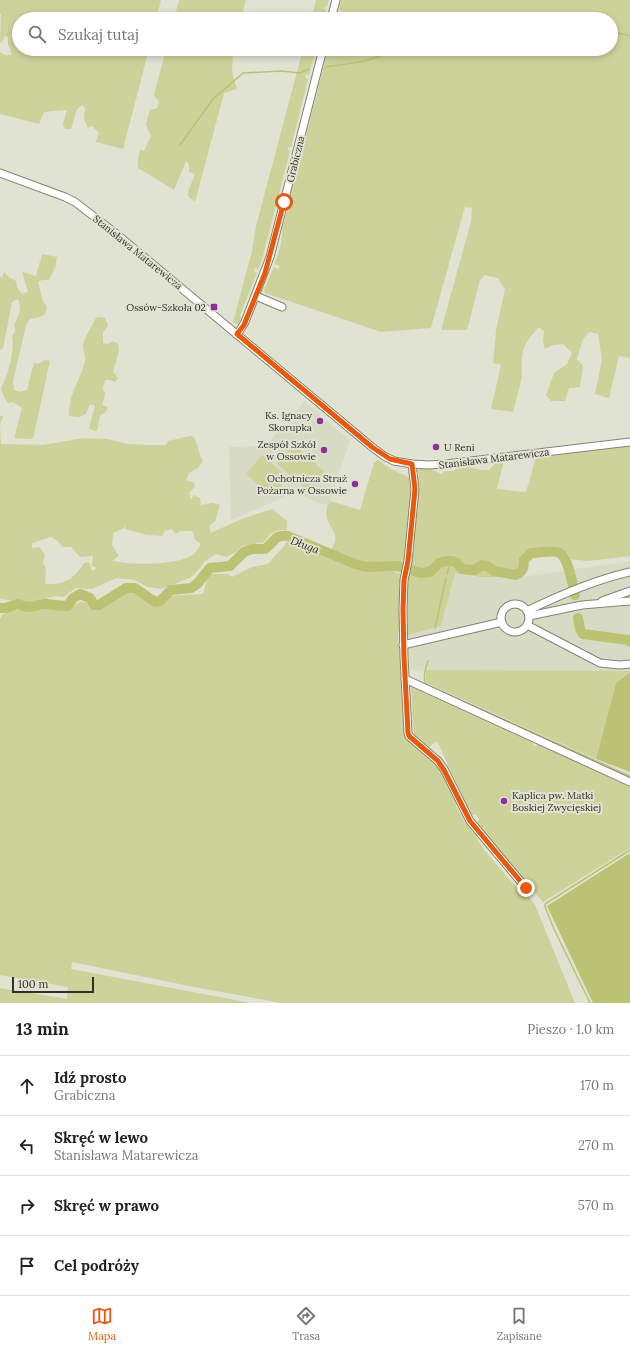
<!DOCTYPE html>
<html lang="pl">
<head>
<meta charset="utf-8">
<style>
  :root { --surface:#fff; --page:#f6f6f6; --text:#222; --muted:#767676; --line:#e0e0e0; --accent:#ea580c }
  body { margin:0; font-family:Lora,serif; background:var(--page); color:var(--text) }
  .scale { position:absolute; left:12px; bottom:10px; width:82px; box-sizing:border-box; padding-left:4px; border:2px solid #30302a; border-top:0; font-size:11px; line-height:14px; white-space:nowrap; color:#30302a; -webkit-text-stroke:3px #e0e2d2; paint-order:stroke }
  .stop { position:absolute; width:12px; height:12px; margin:-9px; border:3px solid #ea580c; border-radius:50%; background:#fff }
  .stop.end { background:#ea580c; border-color:#fff; box-shadow:0 1px 4px #0008 }
  .list { margin:0; padding:0; list-style:none }
  h2 { display:flex; justify-content:space-between; align-items:center; height:52px; margin:0; padding:0 16px; font-size:17px }
  h2 small { font-size:13px; font-weight:400; color:var(--muted) }
  .list li { display:grid; grid-template-columns:26px 1fr auto; gap:12px; align-items:center; box-sizing:border-box; height:60px; padding:0 16px; border-top:1px solid var(--line) }
  .list b { display:block; font-size:15px; white-space:nowrap }
  .list p { margin:0; font-size:13px; white-space:nowrap; color:var(--muted) }
  .list em { font-size:13px; font-style:normal; color:var(--muted) }
  .icon { flex:none; width:22px; height:22px; fill:none; stroke:currentColor; stroke-width:2; stroke-linecap:round; stroke-linejoin:round }
  .map { position:relative; flex:none; width:630px; height:1003px; overflow:hidden }
  .search { position:absolute; background:var(--surface); box-shadow:0 2px 6px #0003; left:12px; right:12px; top:12px; height:44px; display:flex; align-items:center; gap:10px; box-sizing:border-box; padding:0 14px; border-radius:22px; color:var(--muted); font-size:15px }
  .sheet { height:292px; background:var(--surface) }
  nav { display:flex; justify-content:space-around; align-items:center; box-sizing:border-box; height:56px; border-top:1px solid var(--line); background:var(--surface); font-size:11px; color:var(--muted) }
  nav a { display:grid; justify-items:center; gap:2px }
  nav .on { color:var(--accent) }
  .map>svg:first-child { display:block }
  .built { fill:#d8dbc3 }
  .green { fill:#cdd29b; fill-rule:evenodd }
  .water { fill:#bcc273 }
  .lines { fill:none; stroke-linecap:round; stroke-linejoin:round }
  .stream { stroke:#bcc273; stroke-width:1.5 }
  .river { stroke:#bcc273; stroke-width:10 }
  .minor-casing { stroke:#828475; stroke-width:9 }
  .minor { stroke:#fff; stroke-width:7 }
  .route { stroke:#ea580c; stroke-width:5 }
  .poi-dot { fill:#8d309a; stroke:#e0e2d2; stroke-width:1.5 }
  .labels { text-anchor:middle; stroke-width:4; stroke-linejoin:round; paint-order:stroke }
  .street-label { font-size:10px; fill:#30302a; stroke:#e0e2d2 }
  .poi-label { font-size:10px; fill:#30302a; stroke:#e0e2d2; text-anchor:end }
  .water-label { font-size:11px; font-style:italic; fill:#313311; stroke:#e0e2d2 }
</style>
</head>
<body>
<div class="map">
<svg width="630" height="1003" viewBox="0 0 630 1003">
  <rect width="100%" height="100%" fill="#e0e2d2"/>
  <g class="built">
    <path d="M304,401L350,441L328,506L294,493L231,520L229,447L265,446L283,426L287,429L294,420V414Z"/>
    <path d="M630,561V672L616,683L596,759L549,730L428,684L426,680V671L411,670L405,636L441,626L455,573L474,577L491,578L505,576L516,578Z"/>
  </g>
  <g class="green">
    <path d="M0,0H161L156,19H19V49H149L123,149L96,142L99,133L92,126L88,128L84,119L85,108L82,105L77,109L71,129H65L63,124L67,110L44,112L39,124L0,114V52L5,55H11L10,47L8,44V37L5,36L1,43L0,40L1,14H0Z"/>
    <path d="M179,0H246L241,19H174Z"/>
    <path d="M316,0H329L327,6H325L324,9L326,10L324,19H311Z"/>
    <path d="M341,0H630V358L619,356L609,398L595,394L602,360L598,334L589,332L583,339L577,359L583,366L580,387L569,388L565,401H551L546,395L554,373L567,364L572,353L563,344L553,345L545,349L543,341L544,331L539,327L531,336L524,347L522,357V377L513,412L491,409L501,365L493,363L496,331L505,289L498,278L485,275L480,280L467,330H441L471,222L472,208L465,207L431,328L381,332L265,293L264,290L274,267L278,269L280,266L275,264L281,244L282,230L328,49H611V19H336L338,13H340L341,10L339,9Z"/>
    <path d="M166,49H233L232,73L237,89L224,93L195,202L188,196C188,187 193,182 195,174L189,172V163L186,161L174,190L138,168V158L140,150L144,151L151,136L146,125L150,110L157,108L159,102L154,95Z"/>
    <path d="M303,49H316L309,75L306,74L305,78L308,79L291,147H288V150L290,151L262,260L258,269L255,268L254,271L257,273L240,315L241,318L239,323L236,324L233,322L252,251L256,226Z"/>
    <path d="M42,254L57,257L55,268L49,280H42L38,282L43,302L47,306L45,314L40,317L30,319L26,325L13,381L14,390L20,392L27,390L34,363L38,364L45,360L50,361L33,439L14,438L22,408L13,402L8,403L4,397L1,388C8,377 15,349 12,336L15,331L14,324C19,317 22,307 18,299L12,302L3,348L0,350V277L2,278L4,272L10,278L16,281L17,288L22,294L28,292L22,272L36,276Z"/>
    <path d="M98,317L105,318L108,326L103,332V343L108,344L113,341L118,344L119,351L113,372L118,378L115,382L110,380H105L103,389L105,394L102,405L108,407L106,412L100,415L97,431L89,429L95,406L90,404L86,414L79,417L69,416C69,393 78,385 84,365C87,357 84,354 83,347C82,342 93,324 96,318Z"/>
    <path d="M0,416H3L0,425L1,444L43,445L84,438L107,439L128,444L149,445H166L168,441L190,436H193C199,445 197,452 203,461L198,468L189,473L186,480L194,482L195,487L189,493L191,499L194,495L200,498L201,505L213,503L220,505L215,521L209,526L211,533L239,520L272,509L287,521V530C275,529 271,533 264,542L242,546L236,552L226,557L216,554L205,561L201,567L190,578L161,589L148,587L134,580L116,578L92,589L76,588L63,597L54,596L46,599H39L29,603L0,599ZM126,525L125,529L148,535L162,536L165,531L172,529L175,534L181,531H193L195,540L201,544C199,547 197,551 194,554C178,566 132,565 112,561L119,556L112,545L113,533L124,528ZM51,537L58,541L62,547H71L80,557L93,556L92,566L97,568L92,571L89,562L84,563C73,579 66,585 45,584L46,568L43,563L45,555L40,547L32,548V543Z"/>
    <path d="M293,444L325,472L309,491L276,463Z"/>
    <path d="M630,445V556L588,561L568,559C566,556 565,553 563,551C556,546 530,548 524,554C520,559 524,570 516,571C504,573 494,564 484,563C477,562 472,568 466,567C462,566 460,561 456,559C445,554 435,562 427,570L414,569L409,567L416,476H419V473L416,472L419,469H430L442,474L444,471H453L462,466L483,470H489L496,463L504,461L497,489L526,492L536,457Z"/>
    <path d="M262,455L288,478L272,496L246,474Z"/>
    <path d="M378,460L391,469L412,479L406,562C396,561 388,566 378,566C361,566 346,557 331,550C343,533 327,529 326,513C326,509 328,505 330,501L360,510L374,463Z"/>
    <path d="M289,540L368,571L386,570L403,574L400,630L398,632L404,736L435,762L442,771L457,800L456,806L464,821L475,835L484,850L516,887L528,895L535,905L575,1003H282L194,987L72,962L71,969L251,1003H0V988L67,999L68,987L0,975V619L2,615L13,610L71,608L80,602H85L91,607C94,607 98,607 101,606C110,603 118,592 129,592C146,590 150,616 169,596L203,594L206,583V579L211,574H228L232,577L252,567L268,564Z"/>
    <path d="M448,563C457,564 461,572 469,572C475,573 479,569 485,569L505,576C487,579 472,576 455,573L441,626L405,636L407,574H430L444,564Z"/>
    <path d="M426,670L630,671L616,683L596,759L428,684L426,680Z"/>
    <path d="M411,684L532,739L533,744L535,746L540,743L630,784V848L543,902L477,823L479,819L476,815H471L437,741L429,747L417,738L414,734L413,728Z"/>
  </g>
  <g class="water">
    <path d="M630,672V772L596,759L616,683Z"/>
    <path d="M630,853V1003H593L547,906Z"/>
  </g>
  <g class="lines">
    <g class="stream">
      <path d="M611,31L630,36"/>
      <path d="M326,67L365,61L402,49"/>
      <path d="M180,145L213,99L243,73L281,71L300,73L309,69"/>
      <path d="M447,574L450,561"/>
      <path d="M435,628L446,578"/>
      <path d="M427,685C422,679 425,669 428,661"/>
      <path d="M431,687L630,776"/>
      <path d="M590,1003L554,929L545,907V904L630,850"/>
    </g>
    <g class="river">
      <path d="M0,608H6L18,604C33,611 35,603 46,604C55,605 59,606 68,606L73,598L80,594L90,598L94,605H99L126,588H135L155,602L160,601L171,590L191,588L197,584L210,568L230,566L244,552L252,549H265C275,542 274,534 288,536L355,564L366,567L397,566L421,573L430,572L439,563L446,561H452L457,563L462,569L475,570L482,565L487,566L494,571L516,575C523,571 524,568 524,560L531,553C539,553 549,550 557,552C568,554 573,586 575,595"/>
      <path d="M578,618L580,629L583,634L628,640L630,642"/>
    </g>
    <defs>
      <g id="minor">
        <path d="M331,19L336,0"/>
        <path d="M0,173L65,197L75,202L114,232L372,447L384,456L394,461L412,464L428,465L446,464L630,442"/>
        <path d="M256,296L282,307"/>
        <path d="M237,335L245,322L270,257L323,49"/>
        <path d="M412,464L415,489L408,561L404,580L403,609L404,657L408,733L409,736L438,761L444,769L470,821L526,888"/>
        <path d="M602,601L630,591"/>
        <circle cx="515" cy="618" r="14"/>
        <path d="M527,611C560,595 594,580 630,572"/>
        <path d="M529,616L582,605L630,601"/>
        <path d="M527,625L600,663L620,665L630,664"/>
        <path d="M403,645L502,622"/>
        <path d="M405,679L630,782"/>
      </g>
    </defs>
    <use href="#minor" class="minor-casing"/>
    <use href="#minor" class="minor"/>
  </g>
  <g class="lines">
    <path class="route" d="M284,202L265,273L244,325L237,334L372,447L390,459L412,464L415,489L408,561L404,580L403,609L404,657L408,733L409,736L438,761L444,770L470,821L526,888"/>
  </g>
  <g class="poi-dot">
    <rect x="210" y="303" width="8" height="8" rx="2"/>
    <circle cx="320" cy="421" r="4"/>
    <circle cx="436" cy="447" r="4"/>
    <circle cx="324" cy="450" r="4"/>
    <circle cx="355" cy="484" r="4"/>
    <circle cx="504" cy="801" r="4"/>
  </g>
  <g class="labels">
    <g class="street-label">
      <text transform="translate(295 159) rotate(-76)" y="4">Grabiczna</text>
      <text transform="translate(138 252) rotate(39)" y="4">Stanisława Matarewicza</text>
      <text transform="translate(494 458) rotate(-7)" y="4">Stanisława Matarewicza</text>
    </g>
    <g class="poi-label">
      <text x="206" y="311">Ossów-Szkoła 02</text>
      <text x="312" y="419">Ks. Ignacy<tspan x="312" dy="12">Skorupka</tspan></text>
      <text x="316" y="448">Zespół Szkół<tspan x="316" dy="12">w Ossowie</tspan></text>
      <text x="444" y="451" text-anchor="start">U Reni</text>
      <text x="347" y="482">Ochotnicza Straż<tspan x="347" dy="12">Pożarna w Ossowie</tspan></text>
      <text x="512" y="799" text-anchor="start">Kaplica pw. Matki<tspan x="512" dy="12">Boskiej Zwycięskiej</tspan></text>
    </g>
    <g class="water-label">
      <text transform="translate(305 545) rotate(21)" y="4">Długa</text>
    </g>
  </g>
</svg>
<div class="scale">100 m</div>
<div class="stop" style="left:284px;top:202px"></div>
<div class="stop end" style="left:526px;top:888px"></div>
<div class="search"><svg class="icon" aria-label="search" viewBox="0 0 24 24"><circle cx="10" cy="10" r="6"/><path d="M15 15l6 6"/></svg>Szukaj tutaj</div>
</div>
<section class="sheet">
<h2>13 min<small>Pieszo · 1.0 km</small></h2>
<ul class="list">
<li><svg class="icon" aria-label="ahead" viewBox="0 0 24 24"><path d="M12 20V5M6 11l6-6 6 6"/></svg><div><b>Idź prosto</b><p>Grabiczna</p></div><em>170 m</em></li>
<li><svg class="icon" aria-label="left" viewBox="0 0 24 24"><path d="M17 20v-9H6M10 6l-5 5 5 5"/></svg><div><b>Skręć w lewo</b><p>Stanisława Matarewicza</p></div><em>270 m</em></li>
<li><svg class="icon" aria-label="right" viewBox="0 0 24 24"><path d="M7 20v-9h11M14 6l5 5-5 5"/></svg><div><b>Skręć w prawo</b></div><em>570 m</em></li>
<li><svg class="icon" aria-label="arrive" viewBox="0 0 24 24"><path d="M6 21V4h12l-3 4 3 4H6"/></svg><div><b>Cel podróży</b></div></li>
</ul>
</section>
<nav>
<a class="on"><svg class="icon" aria-label="map" viewBox="0 0 24 24"><path d="M3 6l6-2 6 2 6-2v14l-6 2-6-2-6 2zM9 4v14M15 6v14"/></svg>Mapa</a>
<a><svg class="icon" aria-label="directions" viewBox="0 0 24 24"><path d="M12 3l9 9-9 9-9-9zM9 14v-3h6M13 9l2 2-2 2"/></svg>Trasa</a>
<a><svg class="icon" aria-label="saved" viewBox="0 0 24 24"><path d="M7 4h10v16l-5-4-5 4z"/></svg>Zapisane</a>
</nav>
</body>
</html>
